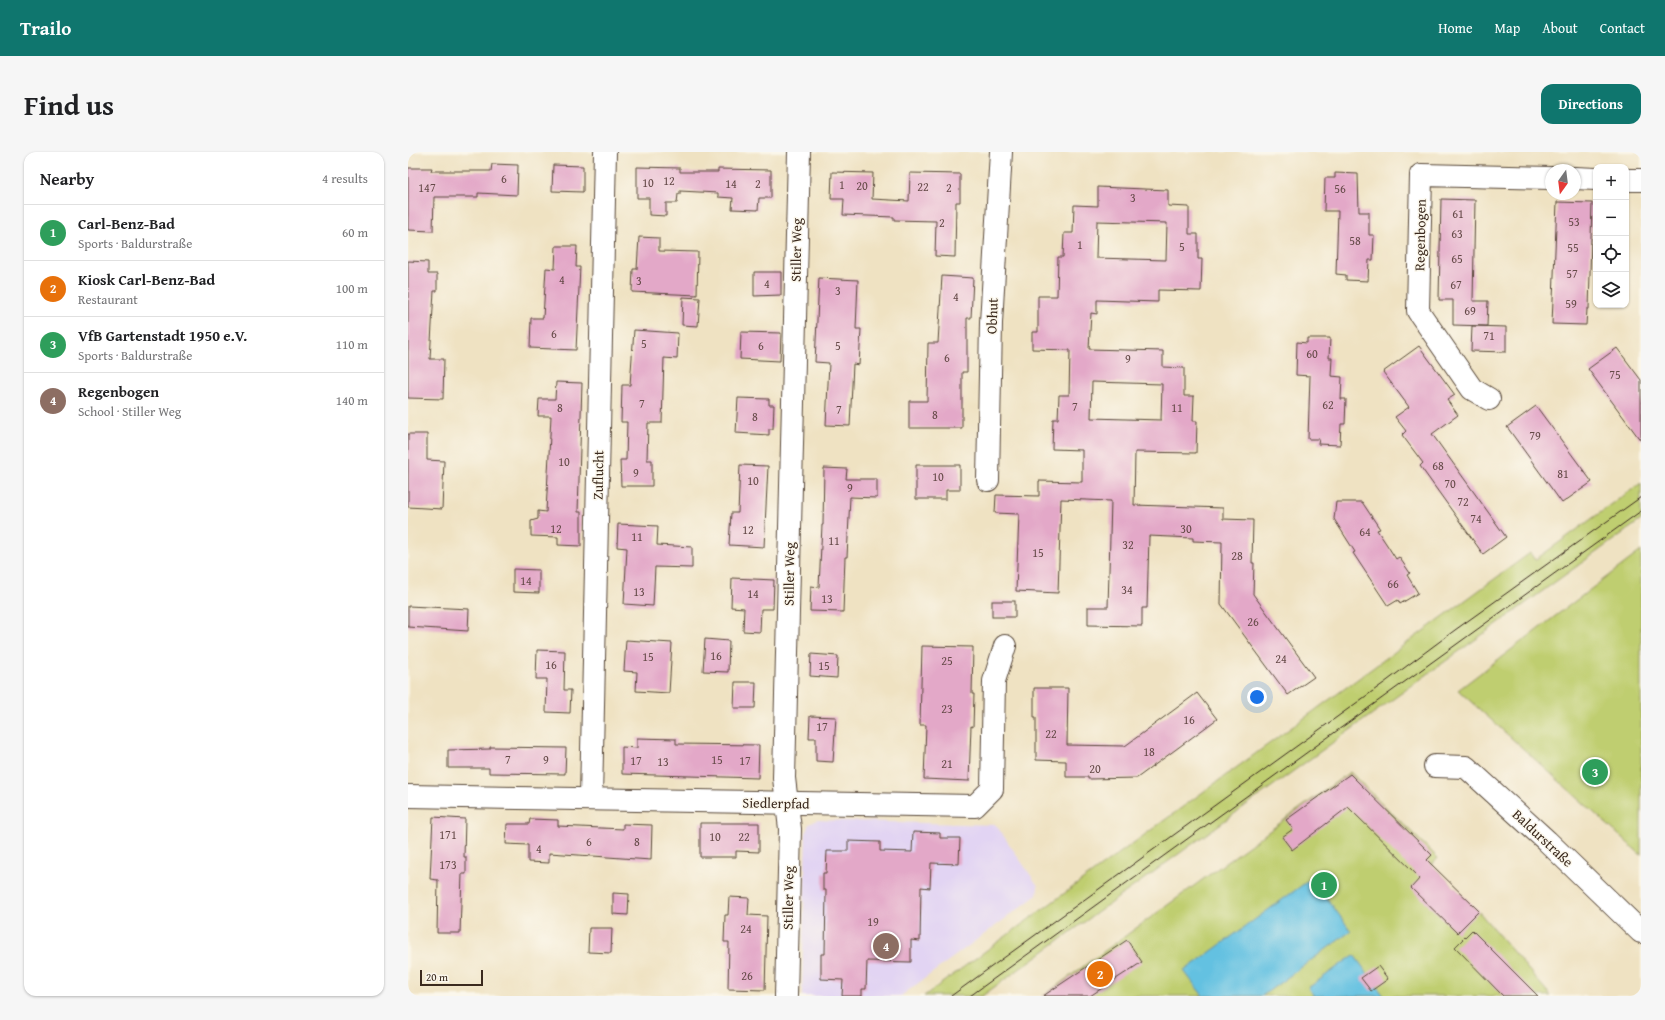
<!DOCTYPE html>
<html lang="en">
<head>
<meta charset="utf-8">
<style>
  :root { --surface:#fff; --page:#f6f6f6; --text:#202124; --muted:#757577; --line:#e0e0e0; --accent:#0f766e }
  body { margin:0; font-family:"Gentium Book Plus",serif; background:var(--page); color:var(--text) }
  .controls { position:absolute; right:12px; top:12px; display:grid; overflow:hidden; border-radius:8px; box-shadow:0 1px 3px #0004 }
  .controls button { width:36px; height:36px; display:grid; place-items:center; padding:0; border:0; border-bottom:1px solid var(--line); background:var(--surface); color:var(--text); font:20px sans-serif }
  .compass { position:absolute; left:1137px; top:12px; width:36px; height:36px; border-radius:50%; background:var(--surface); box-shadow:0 1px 3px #0004; rotate:194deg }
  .scale { position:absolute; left:12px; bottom:10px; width:63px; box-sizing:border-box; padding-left:4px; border:2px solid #3b2a1e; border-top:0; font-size:11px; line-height:14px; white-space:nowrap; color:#3b2a1e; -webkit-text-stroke:3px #fbf7ec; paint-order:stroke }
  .you { position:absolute; left:849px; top:545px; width:14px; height:14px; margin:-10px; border:3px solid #fff; border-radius:50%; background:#1a73e8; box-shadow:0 0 0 6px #1a73e833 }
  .badge { display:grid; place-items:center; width:26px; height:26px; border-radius:50%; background:var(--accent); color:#fff; font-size:13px; font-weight:700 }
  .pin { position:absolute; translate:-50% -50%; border:2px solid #fff; box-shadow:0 1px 4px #0006 }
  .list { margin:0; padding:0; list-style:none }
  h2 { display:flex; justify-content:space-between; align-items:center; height:52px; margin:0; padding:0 16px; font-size:17px }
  h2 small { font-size:13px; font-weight:400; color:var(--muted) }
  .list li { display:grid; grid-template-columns:26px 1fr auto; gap:12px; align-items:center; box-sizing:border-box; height:56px; padding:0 16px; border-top:1px solid var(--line) }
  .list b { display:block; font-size:15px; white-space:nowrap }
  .list p { margin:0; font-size:13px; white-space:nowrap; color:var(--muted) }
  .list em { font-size:13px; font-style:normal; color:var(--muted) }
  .icon { flex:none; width:22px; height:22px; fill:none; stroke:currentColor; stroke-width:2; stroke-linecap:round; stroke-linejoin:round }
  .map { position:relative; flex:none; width:1233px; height:844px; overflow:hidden; border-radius:12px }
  header { display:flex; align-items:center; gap:24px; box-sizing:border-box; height:56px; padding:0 20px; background:var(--accent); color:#fff }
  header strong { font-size:19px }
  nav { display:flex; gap:22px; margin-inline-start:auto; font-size:14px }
  .intro { display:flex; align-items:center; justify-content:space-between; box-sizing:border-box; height:96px; padding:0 24px }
  h1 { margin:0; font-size:28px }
  .button { padding:10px 18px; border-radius:12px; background:var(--accent); color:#fff; font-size:14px; font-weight:700 }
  main { display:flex; gap:24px; padding:0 24px }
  aside { flex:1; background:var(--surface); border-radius:12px; box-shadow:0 1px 3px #0004 }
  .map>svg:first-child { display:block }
  .built { fill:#e2d4f3 }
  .green { fill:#bfce70; stroke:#7d7c47 }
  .water { fill:#63c1e1; stroke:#4f7680 }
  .building { fill:#e3a8c8; fill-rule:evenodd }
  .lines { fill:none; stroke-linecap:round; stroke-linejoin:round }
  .street-casing { stroke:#564637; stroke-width:24 }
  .street { stroke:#fff; stroke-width:22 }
  .tram { stroke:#3b2a1e; stroke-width:1 }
  .labels { text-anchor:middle; stroke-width:3; stroke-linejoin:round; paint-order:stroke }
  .number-label { font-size:12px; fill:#654a48 }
  .street-label { font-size:14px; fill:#3b2a1e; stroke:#fbf7ec }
</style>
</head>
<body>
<header>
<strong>Trailo</strong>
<nav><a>Home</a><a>Map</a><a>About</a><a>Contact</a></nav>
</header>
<div class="intro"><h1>Find us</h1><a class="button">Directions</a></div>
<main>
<aside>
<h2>Nearby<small>4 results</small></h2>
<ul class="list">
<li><span class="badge" style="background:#2e9e5b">1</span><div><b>Carl-Benz-Bad</b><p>Sports · Baldurstraße</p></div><em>60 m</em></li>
<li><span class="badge" style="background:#e8710a">2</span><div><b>Kiosk Carl-Benz-Bad</b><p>Restaurant</p></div><em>100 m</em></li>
<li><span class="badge" style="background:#2e9e5b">3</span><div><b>VfB Gartenstadt 1950 e.V.</b><p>Sports · Baldurstraße</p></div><em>110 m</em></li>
<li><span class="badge" style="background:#8d6e63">4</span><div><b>Regenbogen</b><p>School · Stiller Weg</p></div><em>140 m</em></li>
</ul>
</aside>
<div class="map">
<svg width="1233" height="844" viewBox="0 0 1233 844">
  <rect width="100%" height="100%" fill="#fbf7ec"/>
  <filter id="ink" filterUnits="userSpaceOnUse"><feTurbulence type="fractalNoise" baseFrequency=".025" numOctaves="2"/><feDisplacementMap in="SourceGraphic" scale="8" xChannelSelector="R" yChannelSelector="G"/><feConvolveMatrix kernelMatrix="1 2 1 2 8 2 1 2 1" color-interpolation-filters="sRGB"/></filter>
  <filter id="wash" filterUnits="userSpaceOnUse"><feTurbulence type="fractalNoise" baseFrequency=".012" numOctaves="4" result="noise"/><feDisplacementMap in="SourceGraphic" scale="16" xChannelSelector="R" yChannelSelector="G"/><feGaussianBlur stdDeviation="0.9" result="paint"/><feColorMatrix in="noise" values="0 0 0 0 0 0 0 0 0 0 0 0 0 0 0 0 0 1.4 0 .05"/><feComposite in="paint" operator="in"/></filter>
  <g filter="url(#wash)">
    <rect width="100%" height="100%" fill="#efe2c2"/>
    <path class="built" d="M409,668L588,673L630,734L629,743L493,844H394L398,680L401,672Z"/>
    <g class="green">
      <path d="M1233,331V368L574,844H516L1122,401L1127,408Z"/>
      <path d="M1233,399V703L1050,538Z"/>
      <path d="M942,620L1030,706L1024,713L1071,760L1143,844H635Z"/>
    </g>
    <g class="water">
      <path d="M904,726L943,779L854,844H795L776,819Z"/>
      <path d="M946,803L976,844H906L900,836Z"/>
    </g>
    <g id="blocks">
      <g class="building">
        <path d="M84,12L110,13L109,43L70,41V45H26L25,79L0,78V16H24L23,19H83Z"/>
        <path d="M145,13L175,14V40L144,39Z"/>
        <path d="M229,15L272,16V20H310V17L363,18V46H351L350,58L324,57L325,46L310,45V41L272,39V42H270L269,51H258V64L241,63V46H229Z"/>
        <path d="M424,20L465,21L464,47L501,49L502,21L552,22V50H548L547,105L527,104L528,69L486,68V65L435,63L436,47H423Z"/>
        <path d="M927,21L950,22L951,60H961V83H966L965,108H961L960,129L938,128V123L928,122L930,59H916L917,26H927Z"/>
        <path d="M690,35L760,38V54L781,55V82H790V107H794L793,139L750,138V150L689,148V162L683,161L681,197L755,199V215L776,216V244H786L785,269H789L788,301L727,300L726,353L815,356V367L845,368L844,411H846L845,442L906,525L880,543L813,452L814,390L785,389V386L741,384L739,456H734V474L680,473V455H700L703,349L653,347L650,441L608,439L611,362L587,361L588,343L631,344V329L674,330V298L644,297L645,267H650L651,243H661L662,198L624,197V180H630V144H649L650,105H655L656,81H665L666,53L690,54ZM689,69L759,71L758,108L688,106ZM684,230L754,232L753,268L683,266Z"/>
        <path d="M1033,47L1067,48L1065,149H1080L1079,174L1045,173V148H1031Z"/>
        <path d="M1149,50L1184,51L1181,157H1179L1178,173L1144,172Z"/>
        <path d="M231,85L251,86V99L290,100L289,143L224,140L225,117H229Z"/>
        <path d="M148,94H169L168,115H172L168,198L122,196L123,166H135L138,116L147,117Z"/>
        <path d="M0,109L20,110V122H29V139H26L22,207H36L35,247L0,246Z"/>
        <path d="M346,120H373V143L346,144Z"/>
        <path d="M534,124L565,126L563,166H559V220H554V276H501V249H519L520,191H530Z"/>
        <path d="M411,126L450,128L448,177H453L451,213L445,212L442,274L418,273L421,211L407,210Z"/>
        <path d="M275,145L292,146L290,174L274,173Z"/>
        <path d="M1064,174L1098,175V200L1063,199Z"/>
        <path d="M226,178L270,181L269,207L256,206L254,271H240L239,308H244V334H213L212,308H218L219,270H213L214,233H222Z"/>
        <path d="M333,180L373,181L372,209L332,207Z"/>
        <path d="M899,186H922L921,206H924L923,224L934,225L933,247H938L937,272H933L932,293L910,292L911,287H900L902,224L888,223L889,190L899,191Z"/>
        <path d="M1011,194L1047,243L1039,248L1050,263L1024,282L1098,385L1075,402L1012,314L1015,311L994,283L998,279L987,265L1001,255L975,220Z"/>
        <path d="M1209,196L1233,228V289L1180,217Z"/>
        <path d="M148,230L174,231L170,360H173V394L150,393V385L123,384V369L130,367V359L138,360L143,264H130L131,247H147Z"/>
        <path d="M330,246L361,247V253H366L365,277H361V283L328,281Z"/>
        <path d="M1128,254L1184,330L1154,351L1099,275Z"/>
        <path d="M0,282H19V308L36,309L34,357L0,355Z"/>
        <path d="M332,313L360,314L356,395L321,393L323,361H330Z"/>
        <path d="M508,313H552V338H538V347H508Z"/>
        <path d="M416,316L439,317L438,327H469V346L442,345L439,405H437L435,460L402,459L403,434L411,435L414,373H415Z"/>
        <path d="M928,350H954L972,377L969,378L979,393L988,407L991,405L1002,421L999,423L1010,441L992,452L990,448L980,454L945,401L947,400L926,367Z"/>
        <path d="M210,372L250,374L249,393L284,395V416L247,415L245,454L216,452L219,396L209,395Z"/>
        <path d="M105,417L131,418V441L105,440Z"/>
        <path d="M324,426L366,428L365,457H353L352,480L335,479L336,456L323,455Z"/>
        <rect x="584" y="449" width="23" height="16"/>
        <path d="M0,454L61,457L60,479L0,475Z"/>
        <path d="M297,487L321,489L320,520L295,519Z"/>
        <path d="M218,488L264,491L261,541L228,539L229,520L216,519Z"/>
        <path d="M514,494L565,495L564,542H566L565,575L563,574L561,629L516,627L518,573H512Z"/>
        <path d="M129,498L157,499L156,538H163L162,561L138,560L139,527H128Z"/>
        <path d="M403,502L430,504L429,526L402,524Z"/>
        <path d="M327,530H348L347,556H326Z"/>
        <path d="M626,536H660L659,593L717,594L789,541L809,567L729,626L680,627V625H658V609L628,608V565H626Z"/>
        <path d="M402,564L428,565L425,610L408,609V586H401Z"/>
        <path d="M229,586L268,587V592L351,593L350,626L214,622V595L229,596Z"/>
        <path d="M82,595L158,596L157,622L81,621V616H40V598L82,597Z"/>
        <path d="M942,622L1024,703L1019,708L1071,759L1049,781L1003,736L1012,726L940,655L884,698L874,685L885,677L878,668Z"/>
        <path d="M25,665L57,667L56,705H58V722H54L52,781H29L30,728L22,727Z"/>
        <path d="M122,667L150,668V674L215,677V672L244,673L243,708L141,701V711L120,710V693L98,692L99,672H121Z"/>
        <path d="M292,671H351V700L328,699V705H292Z"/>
        <path d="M505,680L532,681V686H552L551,712L523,711L522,736L513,735L512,789L503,788V810L459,809L458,837H454V844H434L435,828L413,827V802H417L418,738H415V721H418L419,699H440V689L472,690V699L504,700Z"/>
        <path d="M205,741L221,742L220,763L205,762Z"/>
        <path d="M321,745L341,746L340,763L359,764L357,838L320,837L321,790H316L317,763H320Z"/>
        <path d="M181,776H204L203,801L180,800Z"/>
        <path d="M1064,778L1130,844H1095L1047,795Z"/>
        <path d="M719,788L734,810L682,844H635Z"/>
        <path d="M970,814L980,827L963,839L953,826Z"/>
      </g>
    </g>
  </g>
  <g filter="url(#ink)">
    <use href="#blocks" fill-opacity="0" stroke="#564637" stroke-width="1"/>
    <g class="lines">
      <defs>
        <g id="street">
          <path d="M1167,26L1188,27"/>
          <path d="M1218,28H1233"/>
          <path d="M1081,247L1064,237L1010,159L1013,23L1143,26"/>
          <path d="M580,328L583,171L593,0"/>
          <path d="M1027,614L1058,615L1139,689L1233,780"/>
          <path d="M0,644L567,654L584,637L586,529L597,494"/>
          <path d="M183,646L197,0"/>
          <path d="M378,844L382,677L376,626L391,0"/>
        </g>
      </defs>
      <use href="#street" class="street-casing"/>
      <use href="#street" class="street"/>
      <g class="tram">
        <path d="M543,844L976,531L1047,478L1233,345"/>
        <path d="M562,844L1233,359"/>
      </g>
    </g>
  </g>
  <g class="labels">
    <g class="number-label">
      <text x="96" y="31">6</text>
      <text x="261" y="33">12</text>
      <text x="240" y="35">10</text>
      <text x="323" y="36">14</text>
      <text x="350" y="36">2</text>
      <text x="434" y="37">1</text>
      <text x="454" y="38">20</text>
      <text x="515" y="39">22</text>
      <text x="19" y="40">147</text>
      <text x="541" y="40">2</text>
      <text x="932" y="41">56</text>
      <text x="725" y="50">3</text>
      <text x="1050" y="66">61</text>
      <text x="1166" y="74">53</text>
      <text x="534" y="75">2</text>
      <text x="1049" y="86">63</text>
      <text x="947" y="93">58</text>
      <text x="672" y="97">1</text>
      <text x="774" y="99">5</text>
      <text x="1165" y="100">55</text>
      <text x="1049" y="111">65</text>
      <text x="1164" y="126">57</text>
      <text x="154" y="132">4</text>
      <text x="231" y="133">3</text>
      <text x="359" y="136">4</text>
      <text x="1048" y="137">67</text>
      <text x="430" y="143">3</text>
      <text x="548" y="149">4</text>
      <text x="1163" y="156">59</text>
      <text x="1062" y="163">69</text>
      <text x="146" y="186">6</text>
      <text x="1081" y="188">71</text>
      <text x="236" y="196">5</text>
      <text x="353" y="198">6</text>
      <text x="430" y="198">5</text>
      <text x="904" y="206">60</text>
      <text x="539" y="210">6</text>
      <text x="720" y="211">9</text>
      <text x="1207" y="227">75</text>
      <text x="234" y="256">7</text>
      <text x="920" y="257">62</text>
      <text x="667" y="259">7</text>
      <text x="152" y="260">8</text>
      <text x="769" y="260">11</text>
      <text x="431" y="262">7</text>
      <text x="527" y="267">8</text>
      <text x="347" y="269">8</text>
      <text x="1127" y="288">79</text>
      <text x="156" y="314">10</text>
      <text x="1030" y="318">68</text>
      <text x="228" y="325">9</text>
      <text x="1155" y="326">81</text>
      <text x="530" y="329">10</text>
      <text x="345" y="333">10</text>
      <text x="1042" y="336">70</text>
      <text x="442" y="340">9</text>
      <text x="1055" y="354">72</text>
      <text x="1068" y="371">74</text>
      <text x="148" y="381">12</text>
      <text x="778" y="381">30</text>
      <text x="340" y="382">12</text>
      <text x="957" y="384">64</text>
      <text x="229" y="389">11</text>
      <text x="426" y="393">11</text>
      <text x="720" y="397">32</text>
      <text x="630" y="405">15</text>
      <text x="829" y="408">28</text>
      <text x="118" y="433">14</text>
      <text x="985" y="436">66</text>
      <text x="719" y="442">34</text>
      <text x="231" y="444">13</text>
      <text x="345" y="446">14</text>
      <text x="419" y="451">13</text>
      <text x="845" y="474">26</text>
      <text x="308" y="508">16</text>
      <text x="240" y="509">15</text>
      <text x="873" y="511">24</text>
      <text x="539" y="513">25</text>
      <text x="143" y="517">16</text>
      <text x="416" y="518">15</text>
      <text x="539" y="561">23</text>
      <text x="781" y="572">16</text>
      <text x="414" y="579">17</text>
      <text x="643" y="586">22</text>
      <text x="741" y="604">18</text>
      <text x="100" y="612">7</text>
      <text x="138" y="612">9</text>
      <text x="309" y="612">15</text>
      <text x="228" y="613">17</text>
      <text x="337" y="613">17</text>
      <text x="255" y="614">13</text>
      <text x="539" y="616">21</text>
      <text x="687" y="621">20</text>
      <text x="40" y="687">171</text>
      <text x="307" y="689">10</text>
      <text x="336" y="689">22</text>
      <text x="181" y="694">6</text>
      <text x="229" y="694">8</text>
      <text x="131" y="701">4</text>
      <text x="40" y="717">173</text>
      <text x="465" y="774">19</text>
      <text x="338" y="781">24</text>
      <text x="339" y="828">26</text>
    </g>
    <g class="street-label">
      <text transform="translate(1012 83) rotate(-89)" y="5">Regenbogen</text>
      <text transform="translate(388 98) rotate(-89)" y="5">Stiller Weg</text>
      <text transform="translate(584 164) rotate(-88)" y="5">Obhut</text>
      <text transform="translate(190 323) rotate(-89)" y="5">Zuflucht</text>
      <text transform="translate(381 422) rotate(-89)" y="5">Stiller Weg</text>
      <text transform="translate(368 651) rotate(1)" y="5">Siedlerpfad</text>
      <text transform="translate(1135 686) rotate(43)" y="5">Baldurstraße</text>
      <text transform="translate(380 746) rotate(-89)" y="5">Stiller Weg</text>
    </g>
  </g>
</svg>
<div class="controls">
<button>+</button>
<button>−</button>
<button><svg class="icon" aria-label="locate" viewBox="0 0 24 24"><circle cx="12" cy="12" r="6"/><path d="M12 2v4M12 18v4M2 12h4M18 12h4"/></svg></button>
<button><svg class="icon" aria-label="layers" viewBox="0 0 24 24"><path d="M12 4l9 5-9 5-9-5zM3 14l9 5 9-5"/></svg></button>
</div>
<svg class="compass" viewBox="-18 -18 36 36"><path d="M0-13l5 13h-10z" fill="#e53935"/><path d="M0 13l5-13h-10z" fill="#757577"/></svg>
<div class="scale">20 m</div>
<div class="you"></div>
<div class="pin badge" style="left:916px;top:733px;background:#2e9e5b">1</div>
<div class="pin badge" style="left:692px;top:822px;background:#e8710a">2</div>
<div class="pin badge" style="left:1187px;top:620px;background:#2e9e5b">3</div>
<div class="pin badge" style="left:478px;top:794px;background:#8d6e63">4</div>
</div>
</main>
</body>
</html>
